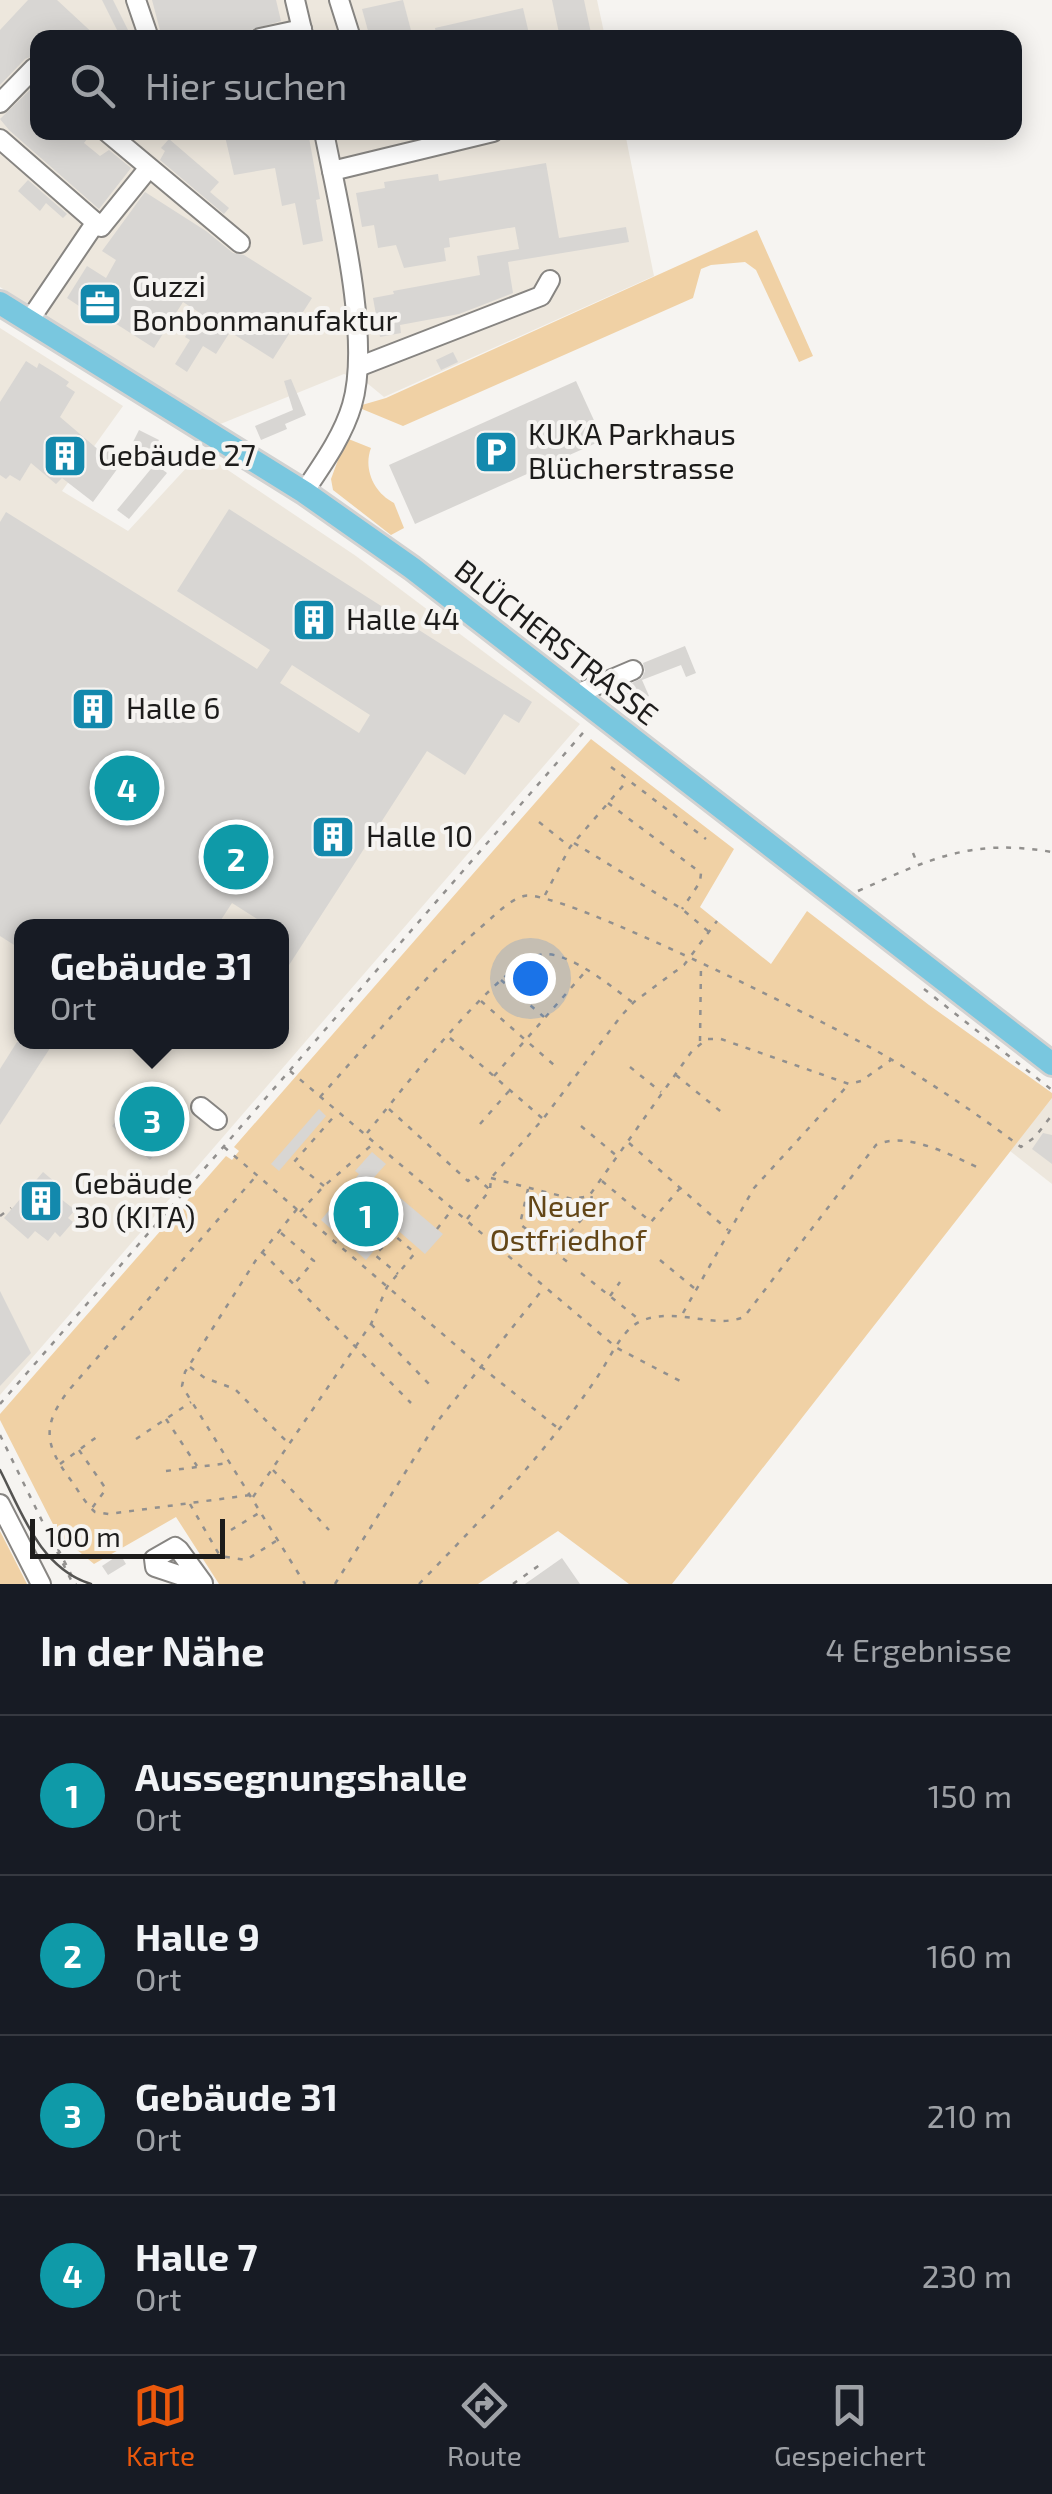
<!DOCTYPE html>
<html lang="de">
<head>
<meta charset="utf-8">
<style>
  :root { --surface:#171b24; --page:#242831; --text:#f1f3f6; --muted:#9ea1a6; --line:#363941; --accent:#ea580c }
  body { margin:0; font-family:"Exo 2",sans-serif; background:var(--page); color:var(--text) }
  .scale { position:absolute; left:30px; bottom:25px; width:195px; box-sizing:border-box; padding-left:10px; border:5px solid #1d1c1b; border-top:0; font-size:28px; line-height:35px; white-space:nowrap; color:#1d1c1b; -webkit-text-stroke:8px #f6f4f1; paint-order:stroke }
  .you { position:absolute; left:530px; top:978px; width:35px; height:35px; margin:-25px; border:8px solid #fff; border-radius:50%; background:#1a73e8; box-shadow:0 0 0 15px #1a73e833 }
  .badge { display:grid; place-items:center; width:65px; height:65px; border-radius:50%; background:var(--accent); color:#fff; font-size:32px; font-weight:700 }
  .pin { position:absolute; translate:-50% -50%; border:5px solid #fff; box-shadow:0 2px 10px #0006 }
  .popup { position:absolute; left:14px; top:919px; width:275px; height:130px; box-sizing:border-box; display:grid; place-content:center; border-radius:20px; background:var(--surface); filter:drop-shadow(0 2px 8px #0005); font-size:32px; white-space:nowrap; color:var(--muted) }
  .popup b { font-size:38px; color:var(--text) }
  .popup::after { content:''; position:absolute; left:50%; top:100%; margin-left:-20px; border:20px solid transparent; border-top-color:var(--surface) }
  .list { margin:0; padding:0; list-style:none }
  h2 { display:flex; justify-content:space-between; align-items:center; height:130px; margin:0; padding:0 40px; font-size:42px }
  h2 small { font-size:32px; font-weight:400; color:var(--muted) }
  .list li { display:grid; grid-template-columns:65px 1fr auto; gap:30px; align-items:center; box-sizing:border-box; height:160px; padding:0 40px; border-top:2px solid var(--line) }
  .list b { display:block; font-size:38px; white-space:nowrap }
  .list p { margin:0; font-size:32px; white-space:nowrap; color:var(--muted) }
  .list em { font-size:32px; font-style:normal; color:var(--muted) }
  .icon { flex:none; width:55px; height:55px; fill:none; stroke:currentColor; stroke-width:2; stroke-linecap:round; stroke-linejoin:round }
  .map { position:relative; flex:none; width:1052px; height:1584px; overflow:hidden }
  .search { position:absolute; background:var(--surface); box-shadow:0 5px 25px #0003; left:30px; right:30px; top:30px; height:110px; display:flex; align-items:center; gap:25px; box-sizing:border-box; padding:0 35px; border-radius:20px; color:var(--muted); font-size:38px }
  .sheet { height:770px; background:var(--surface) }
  nav { display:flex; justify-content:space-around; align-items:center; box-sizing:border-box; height:140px; border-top:2px solid var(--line); background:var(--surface); font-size:28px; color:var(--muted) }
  nav a { display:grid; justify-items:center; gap:5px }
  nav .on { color:var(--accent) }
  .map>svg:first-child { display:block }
  .built { fill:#ede7dd; fill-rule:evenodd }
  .green { fill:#f0d1a5 }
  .building { fill:#d8d6d3; fill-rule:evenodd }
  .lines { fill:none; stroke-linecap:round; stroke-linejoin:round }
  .minor-casing { stroke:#878582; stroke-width:22 }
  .major-casing { stroke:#d2d2d1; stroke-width:28 }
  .path { stroke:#92908e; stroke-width:2.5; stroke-dasharray:5 8; stroke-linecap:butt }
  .minor { stroke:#fff; stroke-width:18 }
  .major { stroke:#79c7df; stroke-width:22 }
  .tram { stroke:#555452; stroke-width:2.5 }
  .labels { text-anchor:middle; stroke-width:8; stroke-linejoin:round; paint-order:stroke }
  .poi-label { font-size:30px; fill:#1d1c1b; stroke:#f6f4f1; text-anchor:start }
  .street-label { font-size:30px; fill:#1d1c1b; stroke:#f6f4f1 }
  .park-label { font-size:30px; fill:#634617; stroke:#f6f4f1 }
</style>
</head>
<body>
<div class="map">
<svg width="1052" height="1584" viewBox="0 0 1052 1584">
  <rect width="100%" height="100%" fill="#f6f4f1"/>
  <g class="built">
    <path d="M0,0H597L605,37L38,38V132L625,133L654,276L384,397L367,383L344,374L218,425L0,287Z"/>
    <path d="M0,328L123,406L62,491L128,531L201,452L356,556L580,724L0,1395ZM22,926H282V1042H22Z"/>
    <path d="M1052,1098V1184L1010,1151Z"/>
  </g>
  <g class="green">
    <path d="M757,230L813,356L799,362L756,270L745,262L711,265L701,269L693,298L403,426L362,409V405L386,398Z"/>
    <path d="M346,438L371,448C363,469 374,493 394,503L404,528L391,535L333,490L331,479Z"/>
    <path d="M591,739L734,849L700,907L771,964L807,911L929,1005L1052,1093V1098L672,1584H629L558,1531L478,1584H219L176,1517L94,1564L58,1534L0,1420V1414L226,1156L232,1160L239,1151L234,1147Z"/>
    <path d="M0,1531L27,1584H0Z"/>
  </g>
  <g class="building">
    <path d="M28,0H57L98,38H38V54L25,59L0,85V30Z"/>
    <path d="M102,0H113L132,38H121Z"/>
    <path d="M152,0H276L281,21L225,38H177L176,30L161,34Z"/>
    <path d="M403,0L413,38H370L362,9Z"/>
    <path d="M552,0H584L592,38H560Z"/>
    <path d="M523,8L530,38H437L435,28Z"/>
    <path d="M33,87L38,90V132H92L84,143L100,156L109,150L131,168L99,209L9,130L0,119Z"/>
    <path d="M224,132H308L320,199L316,200L323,241L303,245L295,203L282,206L275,168L234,175Z"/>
    <path d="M169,139L219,182L210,192L229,208L224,214L160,160L165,151L161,148Z"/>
    <path d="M546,163L559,238L626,227L629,242L508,262L513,293L459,314L400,325L401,333L380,337L373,298L394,294L393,291L480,275L477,256L519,249L515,227L449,238L450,247L444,248L446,261L404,268L396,245L378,248L374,225L362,227L356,193L385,188L384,182L438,174L439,181Z"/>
    <path d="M28,180L67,214L63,218L46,203L40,211L18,191Z"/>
    <path d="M145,192L206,231L233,253L244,255L312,298L273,359L230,332L216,354L203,346L187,372L175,364L190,340L185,337L200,313L183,302L154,348L88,306L85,310L67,298L87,266L106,278L116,260L102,251Z"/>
    <path d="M453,352L458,362L441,370L436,360Z"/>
    <path d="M26,361L37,368L39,363L57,374L69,382L66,386L75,392L60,417L101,452L107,443L126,457L93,502L62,478L56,484L31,463L20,481L10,475L6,479L0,475V402Z"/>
    <path d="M291,379L306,415L285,424L287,429L261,440L255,426L293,410L284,381Z"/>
    <path d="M576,381L603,440L415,524L389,465Z"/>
    <path d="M139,430L159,440L151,456L131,446Z"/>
    <path d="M155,464L167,473L129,519L117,510Z"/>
    <path d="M229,509L532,702L519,723L504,714L465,775L427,751L282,976V926H252L257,919L232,903L217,926H22V950L0,936V522L6,512L257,669L270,650L177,591ZM292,665L370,715L359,733L280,683Z"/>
    <path d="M685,646L696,673L686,677L681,665L642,680L649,696L630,705L622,688L642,678L645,671L643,663Z"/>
    <path d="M17,1042H54L0,1125V1069Z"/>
    <path d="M148,1084L190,1113L150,1160L112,1126Z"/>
    <path d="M319,1109L326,1116L279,1171L271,1164Z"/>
    <path d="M1043,1133L1052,1135V1164L1032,1149Z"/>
    <path d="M372,1152L386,1164L369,1183L391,1203L398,1196L443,1234L425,1254L394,1227L366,1260L321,1220L359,1174L355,1171Z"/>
    <path d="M43,1172L62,1188L56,1195L75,1210L68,1218L73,1222L60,1237L55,1232L48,1241L35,1231L28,1239L4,1218Z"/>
    <path d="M0,1291L31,1353L0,1386Z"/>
    <path d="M120,1554L126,1564L108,1575L102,1566Z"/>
    <path d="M562,1558L580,1584H525Z"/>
  </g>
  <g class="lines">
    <defs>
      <g id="minor">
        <path d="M136,0L149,38"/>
        <path d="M295,0L304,38"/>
        <path d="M339,0L351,38"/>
        <path d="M260,38L302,29"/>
        <path d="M0,103L34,68L38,71"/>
        <path d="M107,132L240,243"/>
        <path d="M0,139L101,227L148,169"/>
        <path d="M332,171L493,132"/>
        <path d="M29,321L96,222"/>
        <path d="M358,367L541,296L550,280"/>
        <path d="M304,492C322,465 343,436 352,405C372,338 338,204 324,132"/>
        <path d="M579,698L586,690L633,670"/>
        <path d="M201,1107L217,1120"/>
        <path d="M0,1504L41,1584"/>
        <path d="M175,1547L179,1550L203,1583L155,1567L154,1559Z"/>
      </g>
      <path id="major" d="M0,303L304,492L412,568L1052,1064"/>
    </defs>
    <use href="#minor" class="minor-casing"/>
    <use href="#major" class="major-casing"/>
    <g class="path">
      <path d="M611,767L706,839"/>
      <path d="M608,803L701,873L700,882L682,909"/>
      <path d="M539,822L569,846"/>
      <path d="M574,843L682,909L709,932"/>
      <path d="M913,853L918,865"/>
      <path d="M858,891C930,859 971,838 1052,852"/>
      <path d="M545,895L570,847L628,780"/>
      <path d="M501,980L544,1017"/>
      <path d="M924,989L1052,1090"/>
      <path d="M481,1001L554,1065"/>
      <path d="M450,1038L542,1118"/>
      <path d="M700,1041L701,964"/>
      <path d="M630,1067L661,1092"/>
      <path d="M290,1071L617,1348L684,1383"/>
      <path d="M676,1075L725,1115"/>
      <path d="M494,1076L585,972"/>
      <path d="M320,1097C374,1037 425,974 487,922C498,912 510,900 524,896C558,887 844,1031 889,1058C934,1085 979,1115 1021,1147L1035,1137L1052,1115"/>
      <path d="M389,1109L468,1181L474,1175L490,1190"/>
      <path d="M480,1124L509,1091"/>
      <path d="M581,1126L617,1156"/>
      <path d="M367,1133C396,1098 504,955 545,954C572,954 611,986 632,1002"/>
      <path d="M629,1143L728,1230"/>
      <path d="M224,1147L480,1366L559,1429"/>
      <path d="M491,1178L573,1199L589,1196L692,1051L707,1039H721L849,1084L861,1081L891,1060"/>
      <path d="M602,1181L651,1222L681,1187"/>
      <path d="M324,1186L294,1162L337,1113"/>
      <path d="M528,1189L520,1224L570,1264"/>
      <path d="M297,1209L256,1260L185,1372L182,1386L305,1584"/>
      <path d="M300,1212L324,1186L373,1144"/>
      <path d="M0,1216L11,1208"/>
      <path d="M467,1219L490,1190L491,1178L543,1119L621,1016L634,1002L684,965L717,921"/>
      <path d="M437,1229L451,1211"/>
      <path d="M281,1233L314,1261L295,1283"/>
      <path d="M262,1252L411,1403"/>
      <path d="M553,1252L590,1210L592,1194"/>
      <path d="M660,1260L694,1288"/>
      <path d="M581,1273L641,1321"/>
      <path d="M610,1296L620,1282"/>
      <path d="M683,1313L754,1188L849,1084"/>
      <path d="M371,1324L429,1384"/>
      <path d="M190,1367L205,1378L235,1389L289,1444"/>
      <path d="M0,1404L588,727"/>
      <path d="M166,1419L197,1466"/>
      <path d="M0,1435L73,1584"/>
      <path d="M136,1439L191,1402"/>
      <path d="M79,1450L106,1489L92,1508"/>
      <path d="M60,1464L98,1436"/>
      <path d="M273,1470L329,1530"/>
      <path d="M166,1471L229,1463"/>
      <path d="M250,1495L109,1514L95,1512C85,1503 78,1490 70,1479C44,1444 42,1425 69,1390L257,1175"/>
      <path d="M253,1497L371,1324L387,1287L415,1253L394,1235L375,1255L398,1274"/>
      <path d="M190,1504L220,1556L246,1560L276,1541"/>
      <path d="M231,1530L259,1513"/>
      <path d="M58,1549L76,1584"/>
      <path d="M335,1584L437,1422L543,1289"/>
      <path d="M419,1584C483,1518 546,1453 598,1376C609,1360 621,1331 639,1322C675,1305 712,1330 744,1317L876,1145C907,1130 955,1157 983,1170"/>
      <path d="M513,1584L541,1564"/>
    </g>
    <use href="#minor" class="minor"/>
    <use href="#major" class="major"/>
    <path class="tram" d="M0,1470C22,1513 40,1568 91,1584"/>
  </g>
  <defs>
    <symbol id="office-square" viewBox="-11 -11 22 22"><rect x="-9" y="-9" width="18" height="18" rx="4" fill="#1389ad" stroke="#f6f4f1"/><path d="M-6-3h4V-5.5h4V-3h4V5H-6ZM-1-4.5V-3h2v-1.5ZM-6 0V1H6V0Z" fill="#fff"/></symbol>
    <symbol id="parking-square" viewBox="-11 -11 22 22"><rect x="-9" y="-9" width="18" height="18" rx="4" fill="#1389ad" stroke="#f6f4f1"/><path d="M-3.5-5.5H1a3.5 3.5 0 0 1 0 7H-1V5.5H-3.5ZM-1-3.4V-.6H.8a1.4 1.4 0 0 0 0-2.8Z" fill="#fff"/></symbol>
    <symbol id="building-square" viewBox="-11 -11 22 22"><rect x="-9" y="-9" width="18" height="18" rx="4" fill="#1389ad" stroke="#f6f4f1"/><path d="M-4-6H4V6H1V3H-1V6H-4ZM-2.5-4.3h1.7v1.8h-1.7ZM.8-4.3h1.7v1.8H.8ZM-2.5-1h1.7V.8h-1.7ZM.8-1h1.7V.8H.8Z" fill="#fff"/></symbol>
  </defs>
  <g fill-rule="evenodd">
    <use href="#office-square" x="75" y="279" width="50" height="50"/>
    <use href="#parking-square" x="471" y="427" width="50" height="50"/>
    <use href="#building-square" x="40" y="431" width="50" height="50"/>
    <use href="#building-square" x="289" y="595" width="50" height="50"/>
    <use href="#building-square" x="68" y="684" width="50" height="50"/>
    <use href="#building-square" x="308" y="812" width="50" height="50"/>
    <use href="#building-square" x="16" y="1176" width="50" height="50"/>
  </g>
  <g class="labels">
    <g class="poi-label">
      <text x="132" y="297">Guzzi<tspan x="132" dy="34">Bonbonmanufaktur</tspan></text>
      <text x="528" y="445">KUKA Parkhaus<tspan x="528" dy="34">Blücherstrasse</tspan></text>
      <text x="98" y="466">Gebäude 27</text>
      <text x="346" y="630">Halle 44</text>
      <text x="126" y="719">Halle 6</text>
      <text x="366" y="847">Halle 10</text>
      <text x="74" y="1194">Gebäude<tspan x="74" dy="34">30 (KITA)</tspan></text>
    </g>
    <g class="street-label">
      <text transform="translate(556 643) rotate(38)" y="10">BLÜCHERSTRASSE</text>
    </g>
    <g class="park-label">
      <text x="568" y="1217">Neuer<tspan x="568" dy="34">Ostfriedhof</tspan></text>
    </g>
  </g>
</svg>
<div class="scale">100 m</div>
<div class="you"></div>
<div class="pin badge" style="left:366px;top:1214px;background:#0f9aa8">1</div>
<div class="pin badge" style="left:236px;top:857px;background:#0f9aa8">2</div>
<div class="pin badge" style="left:152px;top:1119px;background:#0f9aa8">3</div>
<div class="popup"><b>Gebäude 31</b>Ort</div>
<div class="pin badge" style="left:127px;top:788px;background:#0f9aa8">4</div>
<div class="search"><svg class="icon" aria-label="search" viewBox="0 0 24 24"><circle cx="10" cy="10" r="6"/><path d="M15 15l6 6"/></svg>Hier suchen</div>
</div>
<section class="sheet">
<h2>In der Nähe<small>4 Ergebnisse</small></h2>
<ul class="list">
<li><span class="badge" style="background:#0f9aa8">1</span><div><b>Aussegnungshalle</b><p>Ort</p></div><em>150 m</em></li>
<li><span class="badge" style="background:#0f9aa8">2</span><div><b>Halle 9</b><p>Ort</p></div><em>160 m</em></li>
<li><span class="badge" style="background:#0f9aa8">3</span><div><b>Gebäude 31</b><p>Ort</p></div><em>210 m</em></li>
<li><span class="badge" style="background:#0f9aa8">4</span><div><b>Halle 7</b><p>Ort</p></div><em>230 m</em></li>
</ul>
</section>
<nav>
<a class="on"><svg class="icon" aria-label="map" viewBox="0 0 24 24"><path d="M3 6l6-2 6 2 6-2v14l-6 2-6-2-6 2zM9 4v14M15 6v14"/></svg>Karte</a>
<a><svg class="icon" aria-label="directions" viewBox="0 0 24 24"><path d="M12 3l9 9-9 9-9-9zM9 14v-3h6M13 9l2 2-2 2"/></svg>Route</a>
<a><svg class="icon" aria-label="saved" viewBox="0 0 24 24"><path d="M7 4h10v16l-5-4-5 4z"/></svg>Gespeichert</a>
</nav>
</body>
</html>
